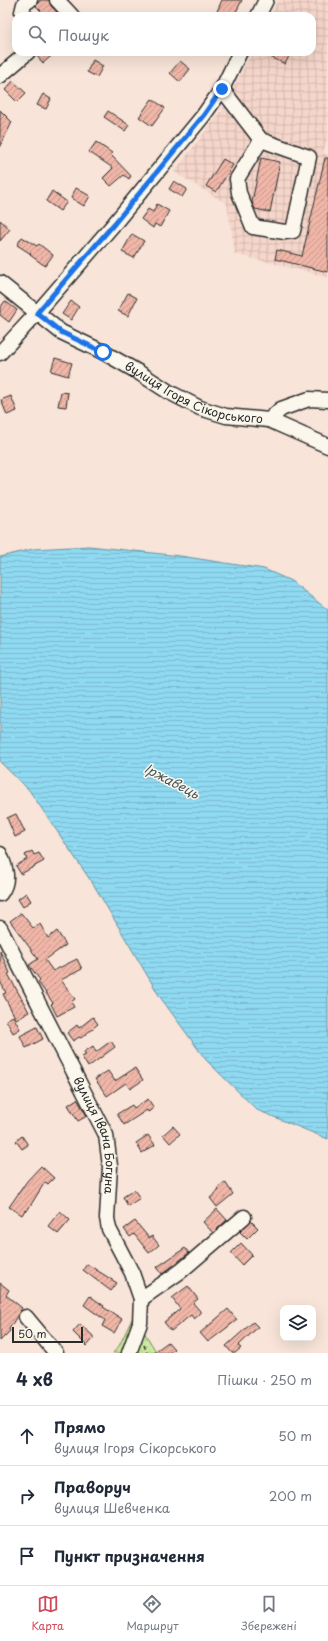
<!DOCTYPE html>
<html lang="uk">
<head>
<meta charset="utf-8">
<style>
  :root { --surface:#fff; --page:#f2f2f3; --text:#1f2937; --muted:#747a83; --line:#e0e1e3; --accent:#d1495b }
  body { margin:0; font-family:"Playpen Sans",sans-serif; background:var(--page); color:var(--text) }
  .controls { position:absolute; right:12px; bottom:12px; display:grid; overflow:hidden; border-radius:8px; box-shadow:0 4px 16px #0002 }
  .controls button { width:36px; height:36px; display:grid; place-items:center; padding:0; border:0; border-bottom:1px solid var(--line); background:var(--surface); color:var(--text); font:20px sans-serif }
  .scale { position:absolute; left:12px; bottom:10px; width:71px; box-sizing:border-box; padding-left:4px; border:2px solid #2b2b2b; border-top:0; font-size:11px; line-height:14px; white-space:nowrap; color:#2b2b2b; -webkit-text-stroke:3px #fbf7ec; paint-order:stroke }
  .stop { position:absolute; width:12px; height:12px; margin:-9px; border:3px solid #1a73e8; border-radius:50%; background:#fff }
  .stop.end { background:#1a73e8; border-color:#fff; box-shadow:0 1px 4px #0008 }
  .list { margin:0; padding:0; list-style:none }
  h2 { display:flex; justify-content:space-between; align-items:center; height:52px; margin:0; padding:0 16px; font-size:17px }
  h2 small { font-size:13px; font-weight:400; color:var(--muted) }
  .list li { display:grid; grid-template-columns:26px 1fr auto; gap:12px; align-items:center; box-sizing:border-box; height:60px; padding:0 16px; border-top:1px solid var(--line) }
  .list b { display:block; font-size:15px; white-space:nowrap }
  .list p { margin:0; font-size:13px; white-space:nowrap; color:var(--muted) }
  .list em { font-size:13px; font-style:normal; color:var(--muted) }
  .icon { flex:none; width:22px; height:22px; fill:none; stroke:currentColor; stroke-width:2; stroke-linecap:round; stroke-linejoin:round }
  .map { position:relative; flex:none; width:328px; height:1353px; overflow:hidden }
  .search { position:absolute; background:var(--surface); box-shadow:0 4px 16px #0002; left:12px; right:12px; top:12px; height:44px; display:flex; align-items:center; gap:10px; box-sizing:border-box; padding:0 14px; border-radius:12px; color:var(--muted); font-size:15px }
  .sheet { height:232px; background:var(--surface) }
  nav { display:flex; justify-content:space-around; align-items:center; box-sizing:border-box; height:56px; border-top:1px solid var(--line); background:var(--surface); font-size:11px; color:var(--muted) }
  nav a { display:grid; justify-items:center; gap:2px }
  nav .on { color:var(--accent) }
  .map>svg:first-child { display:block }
  .industrial { fill:url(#industrial-grid) }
  .grass { fill:url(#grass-dots); stroke:#7c8a66 }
  .water { fill:url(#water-rules); stroke:#6793a2 }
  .building { fill:url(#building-hatch); stroke:#2b2b2b }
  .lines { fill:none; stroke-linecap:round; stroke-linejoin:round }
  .minor-casing { stroke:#2b2b2b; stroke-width:17 }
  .path { stroke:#2b2b2b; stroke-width:1.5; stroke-dasharray:4 3; stroke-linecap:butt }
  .minor { stroke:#fbf7ec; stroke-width:14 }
  .route { stroke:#1a73e8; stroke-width:5 }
  .labels { text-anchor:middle; stroke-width:3; stroke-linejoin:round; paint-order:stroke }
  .street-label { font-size:12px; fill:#2b2b2b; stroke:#fbf7ec }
  .water-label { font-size:13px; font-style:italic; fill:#44565c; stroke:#fbf7ec }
</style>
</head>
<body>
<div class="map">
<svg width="328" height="1353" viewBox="0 0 328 1353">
  <defs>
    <pattern id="industrial-grid" width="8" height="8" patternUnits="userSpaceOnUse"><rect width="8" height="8" fill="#f6d6ca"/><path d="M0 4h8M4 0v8" fill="none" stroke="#d3b8ae"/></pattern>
    <pattern id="grass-dots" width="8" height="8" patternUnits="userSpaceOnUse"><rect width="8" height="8" fill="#cde9a0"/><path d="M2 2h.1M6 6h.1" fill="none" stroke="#b0c88a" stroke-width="1.8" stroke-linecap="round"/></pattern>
    <pattern id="water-rules" width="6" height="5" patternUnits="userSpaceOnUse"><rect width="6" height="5" fill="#8fd9f1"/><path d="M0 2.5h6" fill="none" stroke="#7cbacf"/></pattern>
    <pattern id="building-hatch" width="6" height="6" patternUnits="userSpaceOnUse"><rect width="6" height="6" fill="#f0b7a8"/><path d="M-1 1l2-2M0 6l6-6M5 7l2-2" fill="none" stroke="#c39589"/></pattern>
  </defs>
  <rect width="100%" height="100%" fill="#f8e4d8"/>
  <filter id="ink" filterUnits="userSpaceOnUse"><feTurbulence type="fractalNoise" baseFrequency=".025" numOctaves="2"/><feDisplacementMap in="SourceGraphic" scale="8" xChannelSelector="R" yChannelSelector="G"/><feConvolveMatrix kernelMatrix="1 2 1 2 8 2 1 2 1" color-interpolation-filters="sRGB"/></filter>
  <g filter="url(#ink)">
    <path class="industrial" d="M278,0H328V136L323,153L328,155V277L235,254L227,204L174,172L222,110L252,52H312V16H270Z"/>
    <path class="grass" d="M132,1319L142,1321L144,1332L157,1353H113L119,1346Z"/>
    <path class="water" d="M89,546L180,556L264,569L291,581L328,610V1139L257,1110L206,1060L160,997L95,887L29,790L0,762V557L33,549Z"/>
    <g class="building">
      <path d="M40,0H49L51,6L57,12L52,16H46L36,6Z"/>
      <path d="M222,0H242L234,16H215Z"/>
      <path d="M36,52H56L43,63L36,55Z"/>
      <path d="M260,52H291L285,64Z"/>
      <path d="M93,60L103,66L97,77L87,72Z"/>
      <path d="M180,61L190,69L180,82L170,73Z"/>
      <path d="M13,81L26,93L17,102L5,90Z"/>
      <path d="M43,94L51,99L46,109L37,105Z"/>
      <path d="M152,99L165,108L152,126L139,117Z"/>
      <path d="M0,110L12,122L0,147Z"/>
      <path d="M108,111L129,125L125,131L104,117Z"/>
      <path d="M96,142L112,153L111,155L131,176L129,179L124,175L111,186L103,178L113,168L89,152Z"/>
      <path d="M261,158L280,162L270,212L255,209L252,202Z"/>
      <path d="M325,158H328V272L275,259L277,250L302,256Z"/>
      <path d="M223,159L233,165L216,192L206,186Z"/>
      <path d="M174,181L187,189L182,197L169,189Z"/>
      <path d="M76,188L90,196L84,206L71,198Z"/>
      <path d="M52,191L67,202L60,211L46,201Z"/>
      <path d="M157,204L169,211L160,227L155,224L153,228L141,219L148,209L153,212Z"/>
      <path d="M0,220L10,229L0,241Z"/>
      <path d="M132,234L144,241L134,258L122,252Z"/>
      <path d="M22,237L37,246L39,244L53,255L45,266L30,255L31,254L17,245Z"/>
      <path d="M128,293L137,298L128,316L118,311Z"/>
      <path d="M5,301L17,310L9,322L0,315V308Z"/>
      <path d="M71,301L79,307L71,320L62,314Z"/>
      <path d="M55,358L72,363L68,376L51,371Z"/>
      <path d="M61,392L68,393L66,407L58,406Z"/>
      <path d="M11,396L17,411L7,415L1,400Z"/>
      <path d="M16,814L25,832L15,837L7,818Z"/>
      <path d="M32,851L34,855L39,853L44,861L21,874L16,866L27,859L25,855Z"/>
      <path d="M26,893L31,901L23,907L18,899Z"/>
      <path d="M21,913L33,928L40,924L48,938L57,931L66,945L45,960L53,971L77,959L82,969L61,980L75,999L71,1002L74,1007L57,1016L51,1004L53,1003L38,982L40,980L29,965L38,959L10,921Z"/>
      <path d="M0,951L10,973L8,974L29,1012L16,1019L3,994L6,993L0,981Z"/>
      <path d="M13,1016L20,1029L13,1033L6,1020Z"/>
      <path d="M93,1017L98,1024L81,1038L79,1037L73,1041L67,1033L77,1025L79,1028Z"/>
      <path d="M37,1027L43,1039L26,1048L20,1036Z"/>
      <path d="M111,1041L115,1047L88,1067L82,1057L86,1055L84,1052L93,1046L96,1052Z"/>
      <path d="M135,1068L143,1080L130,1089L126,1083L107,1096L95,1079L108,1071L115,1081Z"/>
      <path d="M77,1099L87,1116L78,1121L68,1105Z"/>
      <path d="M148,1099L154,1108L148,1112L147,1110L124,1125L117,1114L132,1105L134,1108Z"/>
      <path d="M173,1126L180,1134L170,1143L163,1135Z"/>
      <path d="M148,1135L155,1145L142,1153L136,1143Z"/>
      <path d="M22,1136L28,1145L22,1149L16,1141Z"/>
      <path d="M41,1166L54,1178L48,1184L45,1182L27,1211L25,1210L22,1215L9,1207L27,1181Z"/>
      <path d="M225,1182L233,1194L217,1207L210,1198L219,1190L217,1188Z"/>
      <path d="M134,1190L140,1198L128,1206L123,1197Z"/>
      <path d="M217,1209L227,1220L213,1233L203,1222Z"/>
      <path d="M60,1211L70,1220L58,1234L48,1226Z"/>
      <path d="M135,1221L149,1238L152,1236L159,1245L149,1253L134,1234L130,1237L124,1229Z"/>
      <path d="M251,1221L258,1228L247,1239L240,1232Z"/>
      <path d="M241,1243L252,1255L242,1265L231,1253Z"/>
      <path d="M185,1248L189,1253L162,1274L157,1267Z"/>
      <path d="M87,1264L117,1283L111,1291L83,1270Z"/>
      <path d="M0,1283L9,1290L6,1295L22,1308L9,1329L10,1331L0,1341Z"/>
      <path d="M188,1286L198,1299L193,1303L200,1311V1314L194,1319L191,1315L171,1331L164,1322L180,1309L172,1298Z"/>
      <path d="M90,1296L104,1306L103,1307L122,1319L114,1333L102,1326L105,1320L84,1305Z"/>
      <path d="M228,1309L237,1320L208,1342L200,1333Z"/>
      <path d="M253,1322L258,1327L238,1346L241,1348L235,1353H232L226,1346Z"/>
      <path d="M80,1324L93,1336V1339L87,1346L73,1332Z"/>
      <path d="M168,1342L174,1349L169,1353H153Z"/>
    </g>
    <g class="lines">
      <defs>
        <g id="minor">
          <path d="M57,0L72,16"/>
          <path d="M25,16L22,12L24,4L30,0"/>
          <path d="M258,16L266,0"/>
          <path d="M0,76L28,52"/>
          <path d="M222,89L261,140L309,157L293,231L285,232L253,227L239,193L237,179L261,140"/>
          <path id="s1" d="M0,283L61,332L103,352L138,372L169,392L200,408L226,416L269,420L328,446"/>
          <path d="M0,353L37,313L114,224L203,116L222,89L240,52"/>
          <path d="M269,420L281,409L309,399L328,400"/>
          <path d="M0,854C6,868 10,881 0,894"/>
          <path id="s2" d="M0,928L106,1135L110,1166L107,1218L109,1229L132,1273L141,1299L140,1323L129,1353"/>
          <path d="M141,1299L181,1271L244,1217"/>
          <path d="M26,1317L56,1353"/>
        </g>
      </defs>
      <use href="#minor" class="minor-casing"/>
      <path class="path" d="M144,1345L147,1353"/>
      <use href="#minor" class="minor"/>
    </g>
  </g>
  <g class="lines" filter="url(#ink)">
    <path class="route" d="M103,352L61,332L37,313L114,224L203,116L222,89"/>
  </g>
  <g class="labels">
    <g class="street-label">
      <text dy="4" stroke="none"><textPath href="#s1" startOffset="226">вулиця Ігоря Сікорського</textPath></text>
      <text dy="4" stroke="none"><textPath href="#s2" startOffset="230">вулиця Івана Богуна</textPath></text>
    </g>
    <g class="water-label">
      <text transform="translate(172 781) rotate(28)" y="5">Іржавець</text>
    </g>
  </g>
</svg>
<div class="controls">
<button><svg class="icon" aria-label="layers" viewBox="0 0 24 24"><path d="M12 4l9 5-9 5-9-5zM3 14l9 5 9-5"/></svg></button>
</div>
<div class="scale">50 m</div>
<div class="stop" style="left:103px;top:352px"></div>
<div class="stop end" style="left:222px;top:89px"></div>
<div class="search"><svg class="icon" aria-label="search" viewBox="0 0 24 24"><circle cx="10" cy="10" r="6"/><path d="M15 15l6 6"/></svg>Пошук</div>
</div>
<section class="sheet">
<h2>4 хв<small>Пішки · 250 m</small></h2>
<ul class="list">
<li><svg class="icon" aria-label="ahead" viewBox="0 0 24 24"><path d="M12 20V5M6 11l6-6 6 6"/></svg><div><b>Прямо</b><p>вулиця Ігоря Сікорського</p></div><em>50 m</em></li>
<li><svg class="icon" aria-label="right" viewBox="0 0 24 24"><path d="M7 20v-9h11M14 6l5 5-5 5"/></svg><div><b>Праворуч</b><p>вулиця Шевченка</p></div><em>200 m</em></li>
<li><svg class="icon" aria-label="arrive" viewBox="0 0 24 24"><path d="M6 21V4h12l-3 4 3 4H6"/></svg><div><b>Пункт призначення</b></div></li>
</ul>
</section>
<nav>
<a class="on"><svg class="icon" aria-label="map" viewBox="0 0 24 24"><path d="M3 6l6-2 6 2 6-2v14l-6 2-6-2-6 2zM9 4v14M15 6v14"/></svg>Карта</a>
<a><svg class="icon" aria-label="directions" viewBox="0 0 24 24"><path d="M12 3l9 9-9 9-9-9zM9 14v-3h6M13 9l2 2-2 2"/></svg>Маршрут</a>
<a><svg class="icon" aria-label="saved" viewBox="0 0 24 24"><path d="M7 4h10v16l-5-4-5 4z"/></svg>Збережені</a>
</nav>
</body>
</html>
